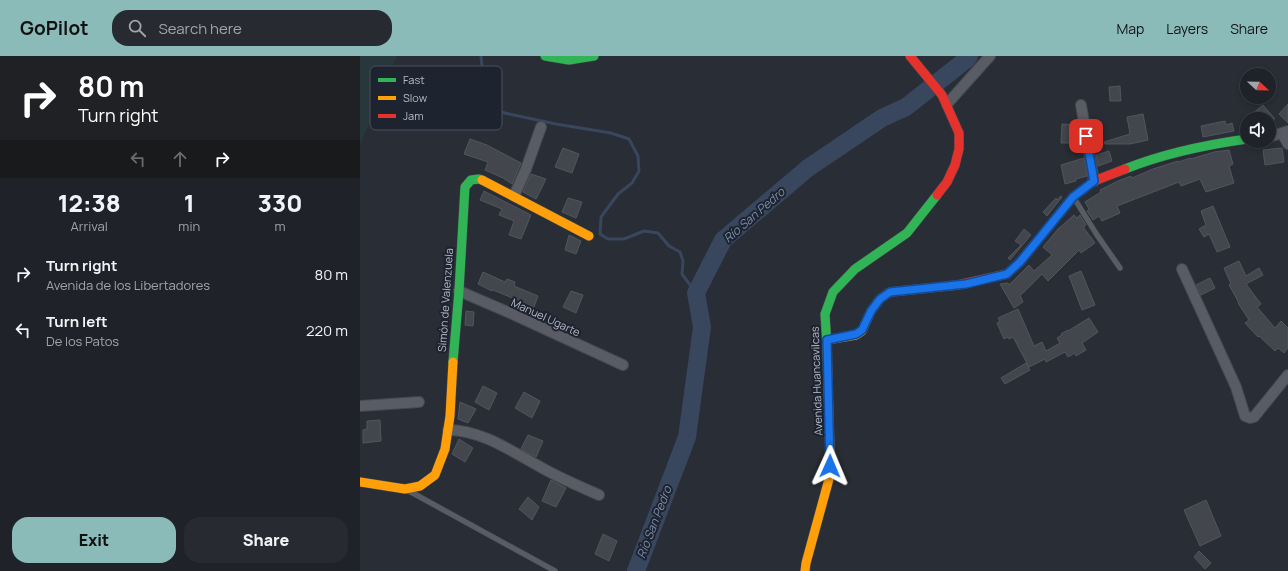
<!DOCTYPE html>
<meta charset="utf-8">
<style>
:root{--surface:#1f2228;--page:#272a30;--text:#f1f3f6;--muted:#a1a4a8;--line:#3c3f45;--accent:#8bbbb9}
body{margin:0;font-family:Manrope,sans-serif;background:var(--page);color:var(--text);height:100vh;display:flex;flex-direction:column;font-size:15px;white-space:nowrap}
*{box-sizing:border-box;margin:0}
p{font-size:13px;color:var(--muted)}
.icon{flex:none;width:22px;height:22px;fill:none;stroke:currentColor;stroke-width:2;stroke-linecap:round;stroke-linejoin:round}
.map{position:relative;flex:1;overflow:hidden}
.sheet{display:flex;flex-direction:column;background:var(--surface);width:360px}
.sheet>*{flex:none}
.hud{background:#202124;color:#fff;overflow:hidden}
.needle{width:26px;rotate:112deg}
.controls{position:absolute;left:880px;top:12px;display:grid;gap:8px}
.controls a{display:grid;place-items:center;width:36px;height:36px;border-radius:50%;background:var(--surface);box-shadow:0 2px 6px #0003,0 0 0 1px var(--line);font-size:20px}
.pin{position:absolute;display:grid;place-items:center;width:34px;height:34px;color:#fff;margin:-17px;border-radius:8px;box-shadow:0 2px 6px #0006}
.me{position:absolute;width:44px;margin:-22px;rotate:1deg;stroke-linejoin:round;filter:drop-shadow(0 0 3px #0008)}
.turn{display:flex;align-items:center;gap:14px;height:84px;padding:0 12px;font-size:18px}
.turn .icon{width:52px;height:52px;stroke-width:2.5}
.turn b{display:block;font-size:28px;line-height:34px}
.lanes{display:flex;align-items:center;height:38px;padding:0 12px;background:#0003;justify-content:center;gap:20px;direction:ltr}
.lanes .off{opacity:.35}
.eta{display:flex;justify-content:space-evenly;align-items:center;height:68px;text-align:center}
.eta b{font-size:24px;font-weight:800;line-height:28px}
.button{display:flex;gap:8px;margin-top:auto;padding:8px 12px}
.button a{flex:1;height:46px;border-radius:16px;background:var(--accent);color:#111;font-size:16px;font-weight:800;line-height:46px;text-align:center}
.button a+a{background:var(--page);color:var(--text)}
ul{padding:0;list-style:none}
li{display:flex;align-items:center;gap:12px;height:56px;padding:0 12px}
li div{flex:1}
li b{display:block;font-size:15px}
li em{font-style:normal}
header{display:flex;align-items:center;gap:24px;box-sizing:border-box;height:56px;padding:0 20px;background:var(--accent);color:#111}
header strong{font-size:19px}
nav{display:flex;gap:22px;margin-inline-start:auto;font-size:14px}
.search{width:280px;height:36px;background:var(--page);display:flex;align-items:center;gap:10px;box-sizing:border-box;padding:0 14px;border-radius:16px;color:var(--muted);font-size:15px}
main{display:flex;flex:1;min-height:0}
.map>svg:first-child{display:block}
</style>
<header>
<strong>GoPilot</strong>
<div class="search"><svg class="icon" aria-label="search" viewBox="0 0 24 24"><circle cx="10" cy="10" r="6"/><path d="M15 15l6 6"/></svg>Search here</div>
<nav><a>Map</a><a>Layers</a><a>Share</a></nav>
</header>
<main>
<section class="sheet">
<div class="hud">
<div class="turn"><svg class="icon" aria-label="right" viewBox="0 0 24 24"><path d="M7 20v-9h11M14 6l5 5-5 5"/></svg><div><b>80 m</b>Turn right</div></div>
<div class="lanes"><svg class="icon off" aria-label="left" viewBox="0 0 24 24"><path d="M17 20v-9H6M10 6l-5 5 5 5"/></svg><svg class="icon off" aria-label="ahead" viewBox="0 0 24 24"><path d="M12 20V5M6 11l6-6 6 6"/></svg><svg class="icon" aria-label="right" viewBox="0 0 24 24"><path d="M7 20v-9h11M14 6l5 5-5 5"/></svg></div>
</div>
<div class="eta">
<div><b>12:38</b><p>Arrival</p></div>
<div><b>1</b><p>min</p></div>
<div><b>330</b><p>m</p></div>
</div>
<ul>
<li><svg class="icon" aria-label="right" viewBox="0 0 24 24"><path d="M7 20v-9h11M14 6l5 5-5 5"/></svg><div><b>Turn right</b><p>Avenida de los Libertadores</p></div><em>80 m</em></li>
<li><svg class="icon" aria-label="left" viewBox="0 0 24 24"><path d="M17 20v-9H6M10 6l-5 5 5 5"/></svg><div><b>Turn left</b><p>De los Patos</p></div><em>220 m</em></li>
</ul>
<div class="button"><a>Exit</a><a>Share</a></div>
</section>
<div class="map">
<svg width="928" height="515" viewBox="0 0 928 515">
<rect width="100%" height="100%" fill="#292d35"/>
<!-- green -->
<path fill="#27373b" d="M0,0h37l-37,89z"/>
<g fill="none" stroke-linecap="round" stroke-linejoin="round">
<!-- stream -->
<path stroke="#38465e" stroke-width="3" d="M121,0l5,53 70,15 55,9 18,6 9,17 1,15 -7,12 -14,11 -17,23 -1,17 8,5h16l20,-8 14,2 11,13 11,6 3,9 -1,13 14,19"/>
<!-- river -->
<path stroke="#38465e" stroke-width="18" d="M276,515l51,-134 15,-110 -6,-34 27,-53 85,-72 74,-50 24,-11 61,-48 2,-3"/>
</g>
<!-- building -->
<path fill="#43474d" stroke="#51555d" d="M760,30l1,15h-11l-1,-14z
M928,48v19l-9,-9z
M903,49l12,14h-29z
M783,58l5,26 -18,4h-25l-1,-2 26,-8 -3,-17z
M865,65l1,4 6,-2 2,8 -31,6 -2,-11z
M702,68l16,1 3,18h-20z
M110,83l17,6 34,18 -9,21 -9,-6 -18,-8 3,-8 -24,-8z
M203,92l16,6 -7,19 -17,-6z
M922,92l2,14 -19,3 -2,-15z
M869,94l4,14 -4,2 5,17 -28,9 -6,-13 -19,7 -2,-4 -62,24 3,7 -18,8 -3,-5 -6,4 -6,-9 2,-2 -4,-7 16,-10 -1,-2 18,-9 13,-5 1,2 21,-9 25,-8v1l13,-4v1l23,-7z
M749,95l3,10 -14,5 -2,-11z
M724,102l3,18 -11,3v2l-11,3 -4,-19z
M171,118l15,5 -10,20 -13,-7z
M124,135l47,24 -10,24 -12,-4 5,-14 -15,-6 3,-6 -22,-9z
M701,140l1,1 -15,19 -4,-4 13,-14 1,2z
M208,142l14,4 -6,16 -14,-6z
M853,150l17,41 -13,5 -8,-18 -5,3 -5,-8 7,-4 -5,-14z
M714,159l3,3 3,-3 6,10 -2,1v2l11,15 -14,10 -2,-3 -31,31 -6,-7 -19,19 -3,2 3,7 -9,6 -14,-24 8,-1 1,2 20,-20 5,6 18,-16 -9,-8 15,-18z
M664,173l7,6 -21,25 -2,-2 13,-13 -6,-4z
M209,179l12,6 -5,13 -11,-4z
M879,205l7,15 13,-8 4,7 -17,9 15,20 -4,3 18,21 6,-7 7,7v20l-4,5 -6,-5 -3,3 -16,-15 -1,1 -13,-14 4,-3 -11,-17h1l-10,-18 2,-1 -7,-16z
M721,215l14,34 -13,5 -13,-34z
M123,216l22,10 2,-3 8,3 -1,4 24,10 -6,16 -14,-7 2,-4 -27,-11 -1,1 -14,-7z
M850,222l5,10 -14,7 -5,-10z
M211,235l12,4 -7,18 -13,-6z
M658,253l16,37 8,-4 4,9 14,-8 -3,-5 5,-3 -1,-1 7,-4v1l21,-13 9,14 -16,11 4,7 -10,6 -1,-3 -7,4 -3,-5 -19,10 -1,-3 -16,8 -16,-30 -4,2 -1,-2 -4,2 -7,-16 3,-2 -2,-3z
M106,255l8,1 -1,14 -8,-1z
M666,307l4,7 -25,14 -4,-6z
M123,330l14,7 -8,17 -14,-8z
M164,336l16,9 -8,17 -17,-10z
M100,346l16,7 -8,14 -10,-4z
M20,364l1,21 -18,2v-13l4,-1v-8z
M168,379l15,6 -7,16 -15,-8z
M99,383l14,9 -8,14 -13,-8z
M191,424l15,8 -10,19 -14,-6z
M168,441l11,10 -7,13 -13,-11z
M846,444l15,36 -21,10 -16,-36z
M243,478l14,7 -8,20 -14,-7z
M839,495l12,12 -6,6 -11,-12z"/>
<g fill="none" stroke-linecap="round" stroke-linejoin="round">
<defs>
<path id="lane" d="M714,142l23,37 23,33
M49,435l146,80"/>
<path id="street" d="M587,48l43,-48
M721,49l13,76
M922,77l6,11
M909,81l19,-6
M154,140l12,-27 15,-42
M822,213l54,118 9,29 5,2 4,-1 34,-42
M99,235l51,22 113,52
M0,350l59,-4
M88,374c35,0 66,23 96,39 18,10 37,18 55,26"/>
<path id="fast" d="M185,0l24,4 25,-4
M765,113c40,-16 79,-24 122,-30
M467,290l-2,-32 8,-22 22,-23 52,-36 30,-38
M93,306l6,-71 6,-104 6,-7 8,-1 3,1"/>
<path id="slow" d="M122,124l107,56
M467,284l29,-5 6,-4 9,-20 9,-12 10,-7 68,-7
M0,426l45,7 15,-3 15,-11 10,-26 5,-33 3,-54
M445,515l1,-8 23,-84 1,-26 -3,-107"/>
<path id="jam" d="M550,0l32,39 17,38v16l-4,16 -8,17 -10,13
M598,229l49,-11 13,-12 53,-65 21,-16 31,-12"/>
</defs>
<!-- lane casing -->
<use href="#lane" stroke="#45484e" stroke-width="6"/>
<!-- street casing -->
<use href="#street" stroke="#45484e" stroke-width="12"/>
<!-- fast casing -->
<use href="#fast" stroke="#45484e" stroke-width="10"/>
<!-- slow casing -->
<use href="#slow" stroke="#45484e" stroke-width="10"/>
<!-- jam casing -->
<use href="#jam" stroke="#45484e" stroke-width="10"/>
<!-- lane -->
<use href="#lane" stroke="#595c64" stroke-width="5"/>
<!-- street -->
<use href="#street" stroke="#595c64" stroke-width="10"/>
<!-- fast -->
<use href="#fast" stroke="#30b455" stroke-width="9"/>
<!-- slow -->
<use href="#slow" stroke="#ff9f0a" stroke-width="9"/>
<!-- jam -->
<use href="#jam" stroke="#e5322d" stroke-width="9"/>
</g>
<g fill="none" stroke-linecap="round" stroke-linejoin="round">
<defs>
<path id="route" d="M470,410l-3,-126 29,-6 6,-4 9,-19 9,-12 10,-7 76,-8 41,-10 13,-12 53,-65 21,-16 -8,-45"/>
</defs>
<!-- route casing -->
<use href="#route" stroke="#114b97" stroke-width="10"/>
<!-- route -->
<use href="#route" stroke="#1a73e8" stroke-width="7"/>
</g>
<g text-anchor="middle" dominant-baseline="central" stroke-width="4" stroke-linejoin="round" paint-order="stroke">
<!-- street labels -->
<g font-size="11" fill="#b3b9c6" stroke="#1d232f">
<text transform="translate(85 244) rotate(-86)">Simón de Valenzuela</text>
<text transform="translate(186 261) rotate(25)">Manuel Ugarte</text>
<text transform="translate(456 325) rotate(-92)">Avenida Huancavilcas</text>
</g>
<!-- water labels -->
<g font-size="12" font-style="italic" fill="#7c8eac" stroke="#1d232f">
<text transform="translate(394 159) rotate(-41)">Río San Pedro</text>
<text transform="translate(294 466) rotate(-69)">Río San Pedro</text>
</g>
</g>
<!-- legend -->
<rect x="10" y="10" width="132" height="64" rx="6" fill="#1d232f" stroke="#4a505c" stroke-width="1"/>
<rect x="18" y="22" width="18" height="4" fill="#30b455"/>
<rect x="18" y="40" width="18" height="4" fill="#ff9f0a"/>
<rect x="18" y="58" width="18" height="4" fill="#e5322d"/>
<g font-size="11" fill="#b3b9c6">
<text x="43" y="28">Fast</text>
<text x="43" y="46">Slow</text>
<text x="43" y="64">Jam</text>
</g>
</svg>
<div class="controls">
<a><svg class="needle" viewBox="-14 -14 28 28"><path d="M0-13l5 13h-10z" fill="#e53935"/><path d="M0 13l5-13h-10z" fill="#a1a4a8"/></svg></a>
<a><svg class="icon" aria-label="sound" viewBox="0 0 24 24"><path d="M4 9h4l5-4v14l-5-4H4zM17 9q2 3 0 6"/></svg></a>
</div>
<div class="pin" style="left:726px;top:80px;background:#d93025"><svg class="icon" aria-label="arrive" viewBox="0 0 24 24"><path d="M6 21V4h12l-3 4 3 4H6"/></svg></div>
<svg class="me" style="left:470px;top:410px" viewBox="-20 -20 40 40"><path d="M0-17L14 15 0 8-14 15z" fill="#1a73e8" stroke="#fff" stroke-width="4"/></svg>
</div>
</main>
